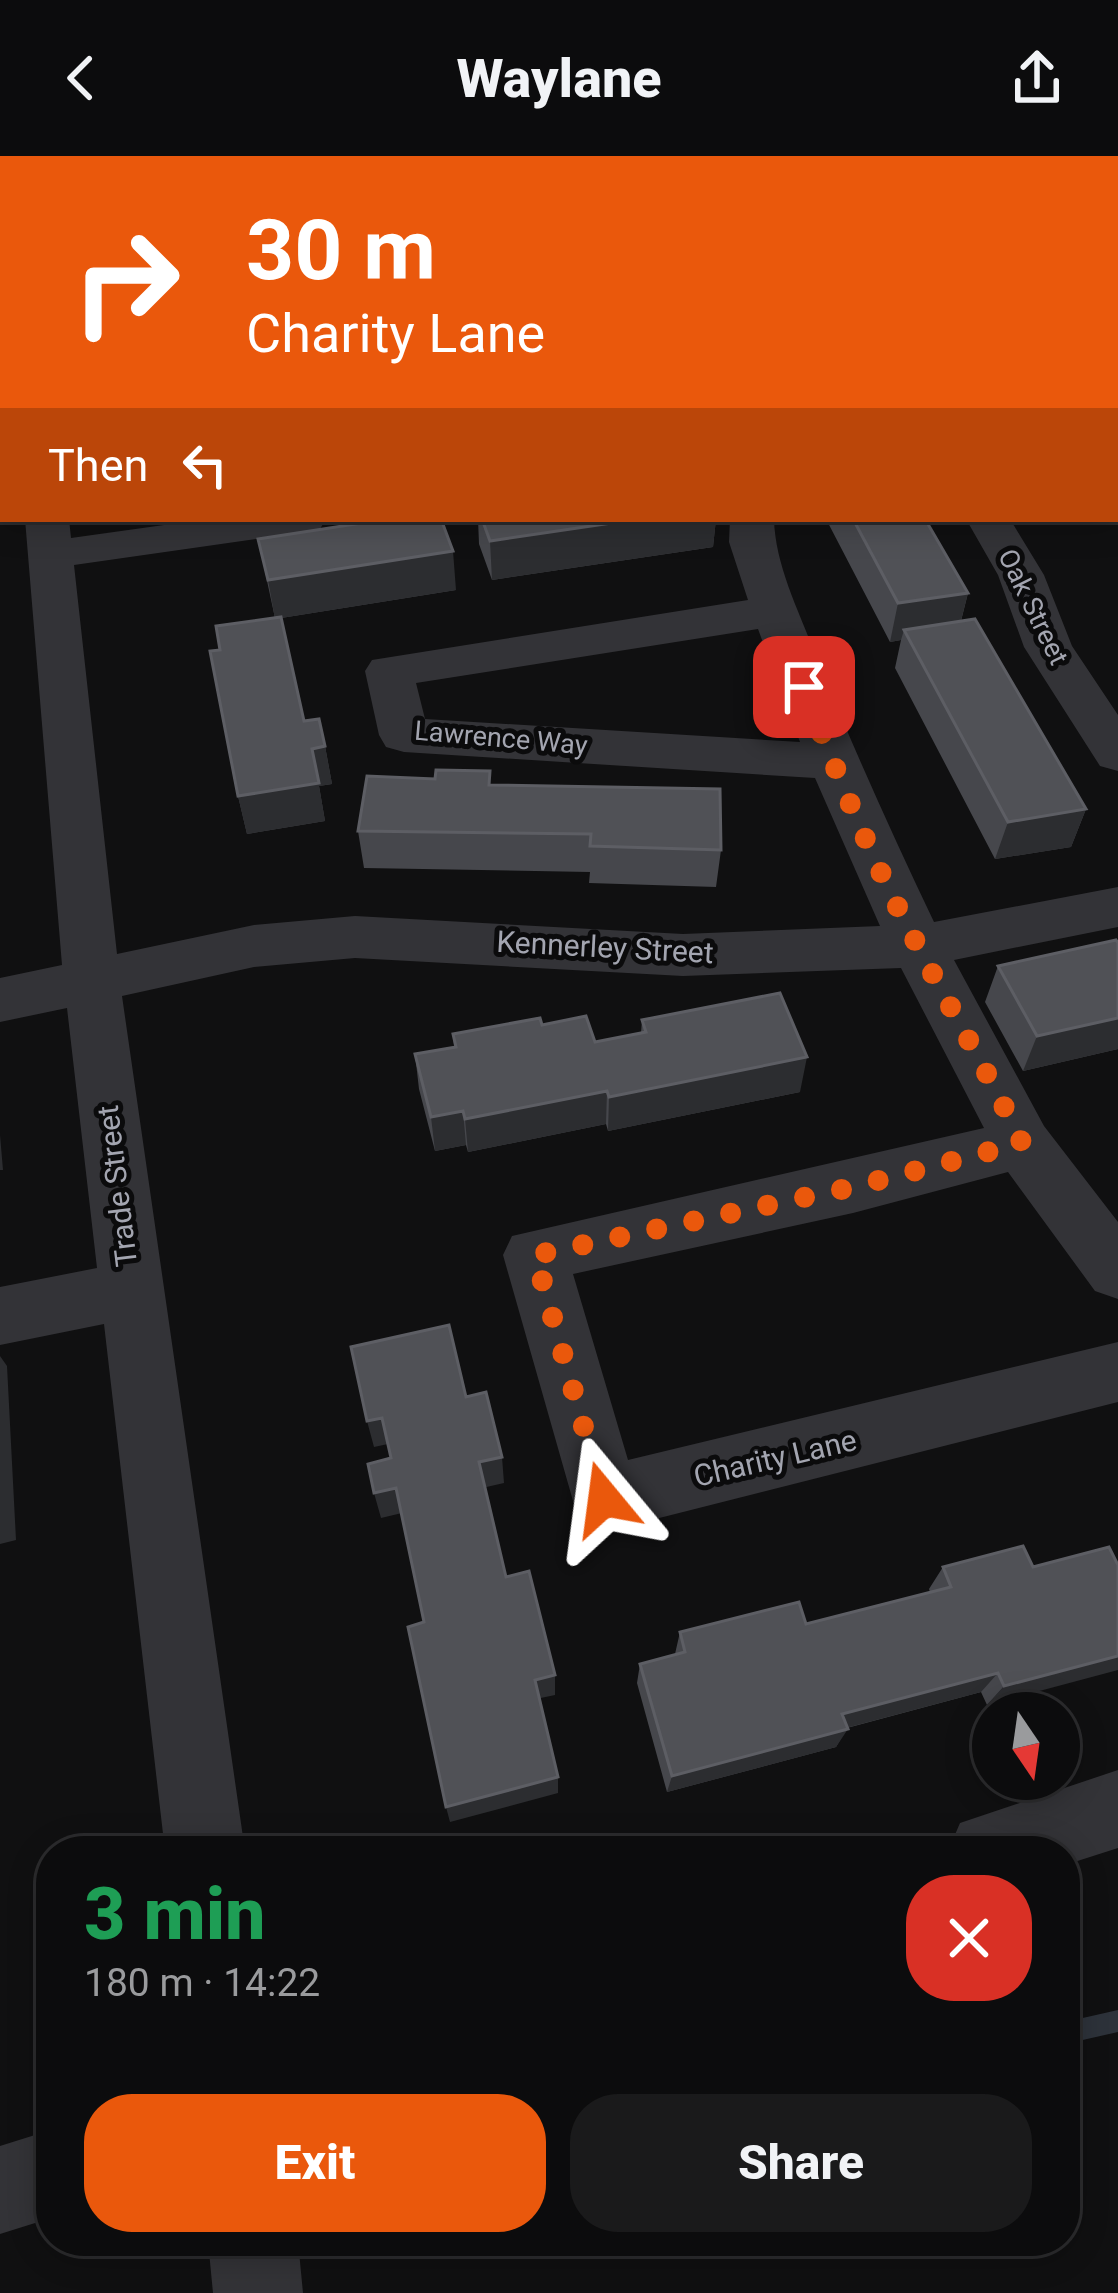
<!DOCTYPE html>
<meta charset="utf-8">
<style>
:root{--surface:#0c0c0d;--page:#1a1a1b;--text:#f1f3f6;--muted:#9a9b9d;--line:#2c2c2e;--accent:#ea580c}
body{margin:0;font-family:Roboto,sans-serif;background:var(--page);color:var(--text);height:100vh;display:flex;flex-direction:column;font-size:45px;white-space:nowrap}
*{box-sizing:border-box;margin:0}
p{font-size:39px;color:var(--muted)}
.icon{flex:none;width:66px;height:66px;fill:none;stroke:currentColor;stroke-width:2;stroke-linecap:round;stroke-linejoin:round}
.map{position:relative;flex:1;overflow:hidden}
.panel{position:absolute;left:36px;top:1680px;width:1044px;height:420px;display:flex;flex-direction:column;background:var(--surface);border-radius:48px;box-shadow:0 6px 30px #0003,0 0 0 3px var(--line)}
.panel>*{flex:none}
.top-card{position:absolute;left:0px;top:0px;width:1119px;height:366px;box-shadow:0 6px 30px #0003,0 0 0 3px var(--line);background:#ea580c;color:#fff;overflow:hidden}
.needle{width:78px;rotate:167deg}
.fabs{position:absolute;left:972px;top:1536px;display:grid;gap:24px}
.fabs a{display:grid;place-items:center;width:108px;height:108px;border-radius:50%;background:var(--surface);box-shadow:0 6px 30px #0003,0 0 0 3px var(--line);font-size:60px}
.pin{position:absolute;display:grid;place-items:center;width:102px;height:102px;color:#fff;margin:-51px;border-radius:24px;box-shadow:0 6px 18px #0006}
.me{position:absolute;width:132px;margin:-66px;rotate:344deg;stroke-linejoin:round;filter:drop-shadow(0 0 9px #0008)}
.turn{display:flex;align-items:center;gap:42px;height:252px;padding:0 48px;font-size:54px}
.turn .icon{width:156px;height:156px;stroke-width:2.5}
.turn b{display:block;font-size:84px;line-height:102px}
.then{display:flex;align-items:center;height:114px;padding:0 48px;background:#0003;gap:24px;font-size:45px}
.round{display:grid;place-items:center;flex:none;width:126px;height:126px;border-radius:48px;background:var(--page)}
.overview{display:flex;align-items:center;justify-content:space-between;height:204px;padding:0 48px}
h1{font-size:72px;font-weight:800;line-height:90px;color:#1e9e55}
.primary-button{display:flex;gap:24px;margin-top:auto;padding:24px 48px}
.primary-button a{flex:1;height:138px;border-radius:48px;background:var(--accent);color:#fff;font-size:48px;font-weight:800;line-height:138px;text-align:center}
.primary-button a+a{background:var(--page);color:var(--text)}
header{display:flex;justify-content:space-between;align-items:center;height:156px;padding:0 48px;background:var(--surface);font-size:54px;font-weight:800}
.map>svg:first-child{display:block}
</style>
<header><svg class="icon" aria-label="back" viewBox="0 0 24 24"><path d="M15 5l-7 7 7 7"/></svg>Waylane<svg class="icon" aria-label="share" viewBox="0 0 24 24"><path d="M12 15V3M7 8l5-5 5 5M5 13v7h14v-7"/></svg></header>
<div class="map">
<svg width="1118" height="2137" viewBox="0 0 1118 2137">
<rect width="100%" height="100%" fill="#101011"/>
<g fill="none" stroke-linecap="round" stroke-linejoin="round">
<!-- stream -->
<path fill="#2d323a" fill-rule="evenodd" d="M959,0h10v3h-10z
M1116,143h2v7h-2z
M1118,1854v22l-53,12v-22z"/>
<!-- minor -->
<path fill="#333337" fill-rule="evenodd" d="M0,0h33v3h-30v8z
M540,0h36l1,3h-36z
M728,0h36l2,3h-36z
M25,363h44l2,19 136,-19h119l-6,10 -16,3 -230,33 43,389 137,-29 101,-9 328,18 197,-8 -65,-148 -411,-26 -18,-5 -7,-12 -14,-64 7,-11 376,-60 -19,-58 1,-23h44c1,45 24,90 40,132 37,92 77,181 120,271l184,-35v40l-164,33 90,166 74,96v77l-23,-8 -87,-119 -155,41 -280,61 55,186 490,-118v60l-514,130 -25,-10 -76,-267 9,-19 472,-108 -83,-160 -218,8 -328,-18 -101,9 -132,29 123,855h-80l-61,-527 -104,21v-58l97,-19 -30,-260 -67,14v-44l62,-13zM758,473l42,113 -375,-23 -9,-36z
M966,363h44l34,56 28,71 46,69v56l-18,-5 -76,-119 -26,-72z
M1118,1614v78l-53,17v-14h-117l12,-28z
M51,1974v88l-51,16v-88z
M208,2085h90l5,52h-90z"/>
</g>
<!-- wall -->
<path fill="#46474c" d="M626,0h82l2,3h-83z
M478,363h238l-3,28 -221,33 -13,-36z
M826,363h99l43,74 -7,28 125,188 -15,38 -76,12 -100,-191 6,-28 -11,2z
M258,383l198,51 -175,28 23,103 21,25 7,38 -13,2 6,35 -78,13 -9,-38 37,-178z
M491,629l230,65 -5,37 -127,-4 1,-11 -226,-4 -6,-37z
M1118,787v106l-95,22 -38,-69 13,-36z
M642,864l158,72 -192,39 -2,-7 -138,28 -2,-7 -31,6 -16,-62 -4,-35 39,-7 -1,-13 89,-9 53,17 46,-9z
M1118,1409l-131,140 -6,-13 -134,36 -11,19 -169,45 -30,-109 3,-19 35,-10 5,-22 126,-8 124,-32 -1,-3 14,-22z"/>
<!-- shaded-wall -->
<path fill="#2c2d30" d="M75,0h89l-31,3h-57z
M639,363h77l-3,28 -221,33 -2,-39z
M453,395l3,39 -181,29 -7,-39z
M968,437l-10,39 -54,-2 -3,10 -11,2 8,-39z
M325,590l7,38 -13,2 6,35 -78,13 -9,-38 74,-47z
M1086,653l-15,38 -76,12 13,-37z
M1118,862v31l-95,22 14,-35z
M807,901l-7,35 -192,39 1,-34z
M607,935l-1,33 -138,28 -3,-33z
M463,955l3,34 -31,6 -4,-34z
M0,979l3,35h-3z
M0,1200l7,10 9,174 -16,4z
M382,1262l6,26 -14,3 -7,-26z
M502,1301l2,26 -22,5 -3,-26z
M396,1332l6,25 -21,5 -7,-25z
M1118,1500v14l-131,35 17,-19z
M998,1517l-17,19 -150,40 11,-18z
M555,1519v20l-19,4 -1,-19z
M848,1573l-12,18 -169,45 5,-16z
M558,1621v16l-108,29 -4,-15z"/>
<!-- building -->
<path fill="#505156" stroke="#5d5e64" stroke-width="3" d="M241,0h46l1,3h-74z
M319,0h189l1,2 -189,1z
M650,0h58l2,3h-58z
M388,363h53l12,32 -185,29 -10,-41z
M482,363h157l-149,22z
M853,363h72l43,74 -70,10z
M281,461l23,104 15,-2 6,27 -13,3 7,34 -81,13 -28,-145 10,-1 -4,-24z
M975,463l111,190 -78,13 -104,-192z
M436,614l54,1 -1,14 231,4 1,61 -131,-4 1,-12 -233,-3 9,-55 68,3z
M1116,784l2,3v75l-81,18 -39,-70z
M780,837l27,64 -198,40 -2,-6 -142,28 -2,-8 -32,6 -16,-63 41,-7 -3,-13 87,-16 2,7 44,-9 9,26 51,-10 -4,-12z
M449,1169l17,72 20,-5 16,65 -23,5 27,115 23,-6 26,104 -20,5 23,97 -112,30 -38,-180 16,-5 -28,-134 -22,5 -6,-29 23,-6 -9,-40 -15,3 -16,-74z
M1023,1390l10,21 76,-20 9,18v91l-114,30 -6,-13 -156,41 6,15 -176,47 -32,-112 45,-12 -5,-20 119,-30 7,22 145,-37 -8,-20z"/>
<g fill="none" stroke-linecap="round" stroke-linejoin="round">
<!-- route -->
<path stroke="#ea580c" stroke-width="21" stroke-dasharray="0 37.8" d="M604,1343l-69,-244 318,-68 169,-44c-32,-67 -69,-130 -103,-195 -45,-83 -82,-173 -115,-261"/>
</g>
<g text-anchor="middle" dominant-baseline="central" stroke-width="10" stroke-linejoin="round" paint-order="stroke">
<!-- far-street labels -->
<g font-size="27" fill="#a3a5b0" stroke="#0b0b0c">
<text transform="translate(1033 451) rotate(64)">Oak Street</text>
<text transform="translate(501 582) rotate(5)">Lawrence Way</text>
</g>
<!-- street labels -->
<g font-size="30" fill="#a3a5b0" stroke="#0b0b0c">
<text transform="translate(605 791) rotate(3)">Kennerley Street</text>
<text transform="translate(117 1030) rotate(-97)">Trade Street</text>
<text transform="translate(775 1302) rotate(-13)">Charity Lane</text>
</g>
</g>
</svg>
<div class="fabs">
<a><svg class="needle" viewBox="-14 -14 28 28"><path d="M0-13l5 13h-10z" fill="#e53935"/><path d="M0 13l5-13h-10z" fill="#9a9b9d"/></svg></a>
</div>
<div class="pin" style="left:804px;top:531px;background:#d93025"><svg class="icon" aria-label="arrive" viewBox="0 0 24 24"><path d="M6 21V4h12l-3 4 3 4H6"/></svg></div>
<svg class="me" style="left:604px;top:1343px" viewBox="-20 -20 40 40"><path d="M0-17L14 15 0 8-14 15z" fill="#ea580c" stroke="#fff" stroke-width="4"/></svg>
<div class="top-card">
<div class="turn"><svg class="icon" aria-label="right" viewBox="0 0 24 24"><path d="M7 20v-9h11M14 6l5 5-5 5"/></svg><div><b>30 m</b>Charity Lane</div></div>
<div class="then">Then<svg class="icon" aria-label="left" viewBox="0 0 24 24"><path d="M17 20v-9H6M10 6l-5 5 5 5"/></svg></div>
</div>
<section class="panel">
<div class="overview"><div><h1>3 min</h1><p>180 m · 14:22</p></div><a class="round" style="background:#d93025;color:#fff"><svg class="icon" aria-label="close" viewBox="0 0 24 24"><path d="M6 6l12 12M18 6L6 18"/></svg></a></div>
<div class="primary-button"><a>Exit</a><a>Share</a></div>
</section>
</div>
